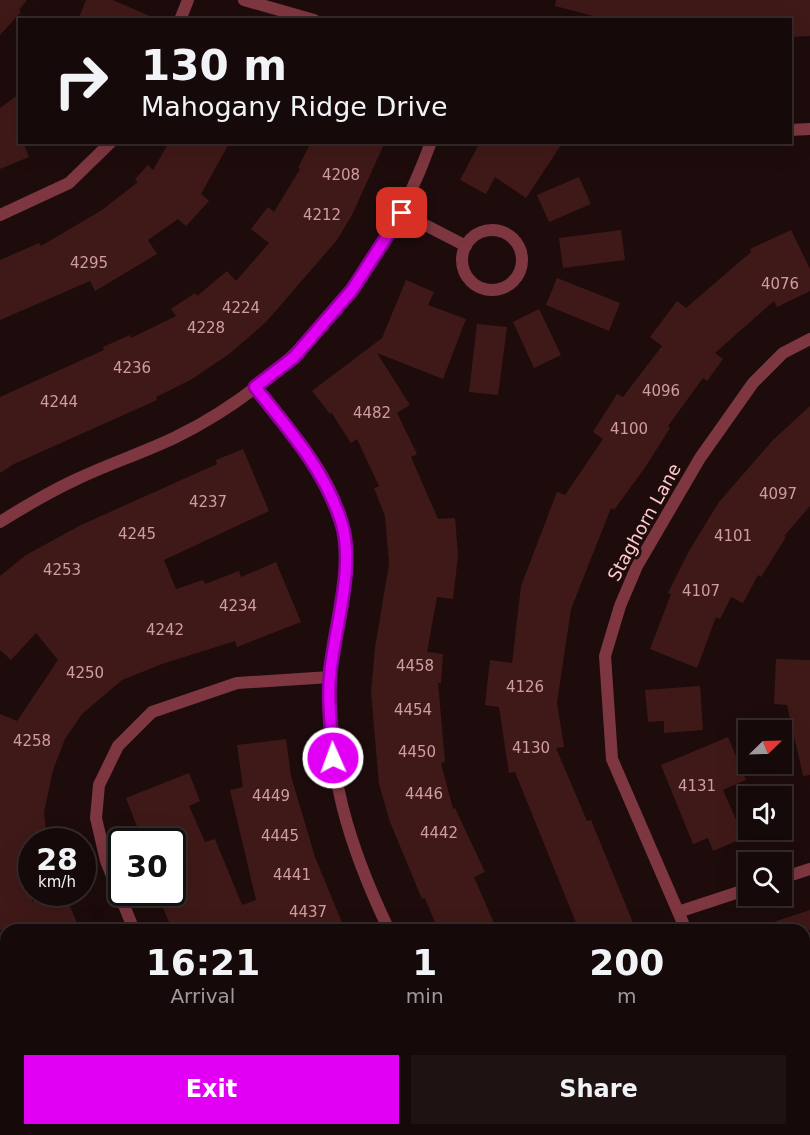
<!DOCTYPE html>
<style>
:root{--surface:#160909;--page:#1f1212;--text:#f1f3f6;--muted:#9e9a9c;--line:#352a2a;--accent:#e200f4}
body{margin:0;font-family:"DejaVu Sans",sans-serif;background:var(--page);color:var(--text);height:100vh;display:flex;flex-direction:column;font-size:22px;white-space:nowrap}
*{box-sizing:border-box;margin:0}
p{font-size:20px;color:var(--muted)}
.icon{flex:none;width:33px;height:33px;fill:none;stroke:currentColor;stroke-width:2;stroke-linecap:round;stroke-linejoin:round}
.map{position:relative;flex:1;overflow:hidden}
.drawer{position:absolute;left:0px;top:924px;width:810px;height:212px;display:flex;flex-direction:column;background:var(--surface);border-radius:18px 18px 0 0;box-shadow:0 6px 24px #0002,0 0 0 2px var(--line)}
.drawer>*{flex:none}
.hud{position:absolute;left:18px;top:18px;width:774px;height:126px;border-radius:0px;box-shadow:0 6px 24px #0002,0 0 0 2px var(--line);background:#160909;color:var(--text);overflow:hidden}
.needle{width:39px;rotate:67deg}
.fabs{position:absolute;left:738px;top:720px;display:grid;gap:12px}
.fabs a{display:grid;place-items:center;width:54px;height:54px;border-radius:0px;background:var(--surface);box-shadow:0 6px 24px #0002,0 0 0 2px var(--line);font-size:30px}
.speed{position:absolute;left:18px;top:828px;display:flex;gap:12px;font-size:30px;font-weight:700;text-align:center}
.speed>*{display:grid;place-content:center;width:78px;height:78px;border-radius:50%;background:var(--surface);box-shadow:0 6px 24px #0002,0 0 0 2px var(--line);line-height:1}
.speed small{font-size:15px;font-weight:400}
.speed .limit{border:3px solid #111;border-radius:9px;background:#fff;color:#111}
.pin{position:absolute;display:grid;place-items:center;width:51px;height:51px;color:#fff;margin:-26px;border-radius:12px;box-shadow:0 3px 9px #0006}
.me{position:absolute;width:66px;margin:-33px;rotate:358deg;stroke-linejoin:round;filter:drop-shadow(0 0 4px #0008)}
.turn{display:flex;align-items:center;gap:21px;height:126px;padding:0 24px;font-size:27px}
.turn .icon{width:78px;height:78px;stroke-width:2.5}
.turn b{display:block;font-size:42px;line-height:51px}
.eta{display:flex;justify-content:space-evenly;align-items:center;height:102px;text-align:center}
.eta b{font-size:36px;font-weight:800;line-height:42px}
.cta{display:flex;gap:12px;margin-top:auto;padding:12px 24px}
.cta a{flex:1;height:69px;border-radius:0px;background:var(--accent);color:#fff;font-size:24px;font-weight:800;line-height:69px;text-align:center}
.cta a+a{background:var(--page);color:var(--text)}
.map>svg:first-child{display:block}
</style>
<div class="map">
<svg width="810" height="1135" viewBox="0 0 810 1135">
<rect width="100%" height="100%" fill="#1e0c0c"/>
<!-- building -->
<path fill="#3f1918" d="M0,0h27l-8,10 2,2 -21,23z
M86,0h27l46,20h-81z
M556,0h254v36l-20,1v-17h-181l-54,-14z
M20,93v49h3l6,15 -29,12v-61z
M169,142h61l-29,52 8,7 -23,25 -8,-7 -30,21 9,14 -62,37 -5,-10 -90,39v-60l39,-17 2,3 61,-36 36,-28 -3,-3 13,-14 5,5z
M311,142h74l-32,71 -16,27 -71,82 -37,32 -37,25 -36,18 1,3 -143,64 -14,9v-76l104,-47 -1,-3 27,-12 1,3 45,-22 -5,-7 24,-16 2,3 30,-25 9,10 33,-38 -18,-14 17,-22 6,5 26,-43 -2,-1z
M480,142h83l-37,56 -31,-21 -9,17 -26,-14z
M579,177l12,27 -42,18 -12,-27z
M621,230l4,30 -62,8 -4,-30z
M791,230l19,39v22l-33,16 -3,-6 -59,52 8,6 -16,22 -4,-3 -35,48 2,2 -24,38 -32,44 -3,-2 -40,101 -14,94 7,44 -8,1 31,73 4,-1 45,110h-57l-64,-158 -6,1 -10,-66 -14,-2 5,-45 22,3 9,-77 36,-94 8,3 38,-56 -10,-7 24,-38 6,3 39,-51 -12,-9 27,-36 9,7 65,-56 -1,-3z
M557,278l63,25 -11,28 -63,-26z
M406,280l28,12 -6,13 38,14 -23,60 -66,-26 33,52 -13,8 20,41 -6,3 27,62 17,-1 3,37 -5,44 -16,-2 -10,55 16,2 -2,29h-3l7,79 -4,1 12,46 2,-1 30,64 -11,5 23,53h-59l-13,-32 -3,1 -32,-77 -11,-38 -8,-92 4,-44 14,-84 -4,-48 -11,-28 5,-2 -22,-47 -6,4 -20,-31 -1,2 -18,-23 70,-53z
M539,309l22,46 -27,13 -21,-46z
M477,324l30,3 -9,68 -29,-3z
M810,406v100l-26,30 2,1 -25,40 -3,-2 -15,28 -12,-6 -11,22 -4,-2 -19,51 -47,-19 21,-55 -3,-1 21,-42 30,-49 54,-62z
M243,449l26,62 -105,49 12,29 27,-9 2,4 34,-13 2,6 35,-15 25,60 -64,25 -2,-6 -73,23 -40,16 -40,34 -17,25 -12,31 -9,42 3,30h-15v60l23,-10h9l16,38h-80v-216l17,7 41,-61 -22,-27 -25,27 -11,-10v-74l26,-21 55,-30 136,-61 -1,-4z
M776,659l34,1v115l-7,1 -16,-71 -13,-1z
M700,686l3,44 -39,3v-12l-16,1 -3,-32z
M728,737l18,43 -23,10 21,48 -31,13 -5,-13 -15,6 -32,-79z
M286,739l5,37 24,81 30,73h-173l-15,-38h15v-50h-29l-17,-44 63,-25 11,28 -11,5 16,36 10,-3 27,66 14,-5 -26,-110 13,-3 -6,-42z
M810,910v20h-52v-3z"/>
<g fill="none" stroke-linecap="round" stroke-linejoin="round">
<!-- minor -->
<path stroke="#7e3740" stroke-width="12" d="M244,0l70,20
M180,20l8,-20
M790,130l20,-1
M402,213l64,33
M0,215l69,-32 42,-41
M462 260a30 30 0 1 1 60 0a30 30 0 1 1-60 0Z
M255,387c33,42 75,84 87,137 12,51 -9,102 -12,153 -6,91 20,172 59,253
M0,522c24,-15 49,-30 75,-42 33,-16 68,-27 101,-43 120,-59 210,-169 255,-295
M782,878l28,-9
M678,912l70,-23
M134,930l-28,-69 -10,-43 3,-33 19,-39 34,-34 85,-29 93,-6
M686,930l-74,-171 -7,-103 15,-50 17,-40 63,-108 53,-75 30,-30 27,-14
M775,1130l10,5
M70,1135l11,-5
M448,1135l1,-5"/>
</g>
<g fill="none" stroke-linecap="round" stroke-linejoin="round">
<defs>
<path id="route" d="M333,758c-1,-27 -6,-56 -3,-83 4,-46 26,-109 11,-154 -17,-52 -52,-91 -86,-134l39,-30 58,-67 50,-77"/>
</defs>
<!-- route casing -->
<use href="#route" stroke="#93009f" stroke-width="15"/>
<!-- route -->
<use href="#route" stroke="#e200f4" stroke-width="10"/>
</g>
<g text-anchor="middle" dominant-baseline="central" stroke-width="6" stroke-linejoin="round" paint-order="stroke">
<!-- number labels -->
<g font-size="15" fill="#cf9d9f">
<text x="341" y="175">4208</text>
<text x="322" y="215">4212</text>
<text x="89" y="263">4295</text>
<text x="780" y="284">4076</text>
<text x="241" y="308">4224</text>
<text x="206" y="328">4228</text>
<text x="132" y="368">4236</text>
<text x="661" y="391">4096</text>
<text x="59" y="402">4244</text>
<text x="372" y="413">4482</text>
<text x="629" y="429">4100</text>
<text x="778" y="494">4097</text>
<text x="208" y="502">4237</text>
<text x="137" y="534">4245</text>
<text x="733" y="536">4101</text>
<text x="62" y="570">4253</text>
<text x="701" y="591">4107</text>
<text x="238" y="606">4234</text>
<text x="165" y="630">4242</text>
<text x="415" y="666">4458</text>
<text x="85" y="673">4250</text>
<text x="525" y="687">4126</text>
<text x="413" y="710">4454</text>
<text x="32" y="741">4258</text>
<text x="531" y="748">4130</text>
<text x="417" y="752">4450</text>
<text x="697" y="786">4131</text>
<text x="424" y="794">4446</text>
<text x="271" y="796">4449</text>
<text x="439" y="833">4442</text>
<text x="280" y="836">4445</text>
<text x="292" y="875">4441</text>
<text x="308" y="912">4437</text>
</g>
<!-- street labels -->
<g font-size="18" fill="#ffc9cc" stroke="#1e0c0c">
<text transform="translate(644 522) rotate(-61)">Staghorn Lane</text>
</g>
</g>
</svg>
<div class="fabs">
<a><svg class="needle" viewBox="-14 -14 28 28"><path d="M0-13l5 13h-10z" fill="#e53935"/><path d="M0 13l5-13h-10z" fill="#9e9a9c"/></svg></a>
<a><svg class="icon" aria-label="sound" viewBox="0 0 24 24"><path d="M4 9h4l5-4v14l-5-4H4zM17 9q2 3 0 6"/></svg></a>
<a><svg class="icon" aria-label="search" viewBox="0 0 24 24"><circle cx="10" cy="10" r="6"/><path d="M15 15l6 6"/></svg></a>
</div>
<div class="speed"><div>28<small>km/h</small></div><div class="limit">30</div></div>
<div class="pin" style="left:402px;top:213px;background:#d93025"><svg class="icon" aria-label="arrive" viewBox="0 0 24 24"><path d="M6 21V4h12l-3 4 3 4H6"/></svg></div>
<svg class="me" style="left:333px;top:758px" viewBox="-20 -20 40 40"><circle r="17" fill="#e200f4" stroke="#fff" stroke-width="3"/><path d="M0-11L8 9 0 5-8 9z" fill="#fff"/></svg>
<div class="hud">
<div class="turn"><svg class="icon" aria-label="right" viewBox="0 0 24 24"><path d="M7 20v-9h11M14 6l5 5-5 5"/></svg><div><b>130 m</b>Mahogany Ridge Drive</div></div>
</div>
<section class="drawer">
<div class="eta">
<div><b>16:21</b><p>Arrival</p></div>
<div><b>1</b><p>min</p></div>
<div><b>200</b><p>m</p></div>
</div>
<div class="cta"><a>Exit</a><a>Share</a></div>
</section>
</div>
